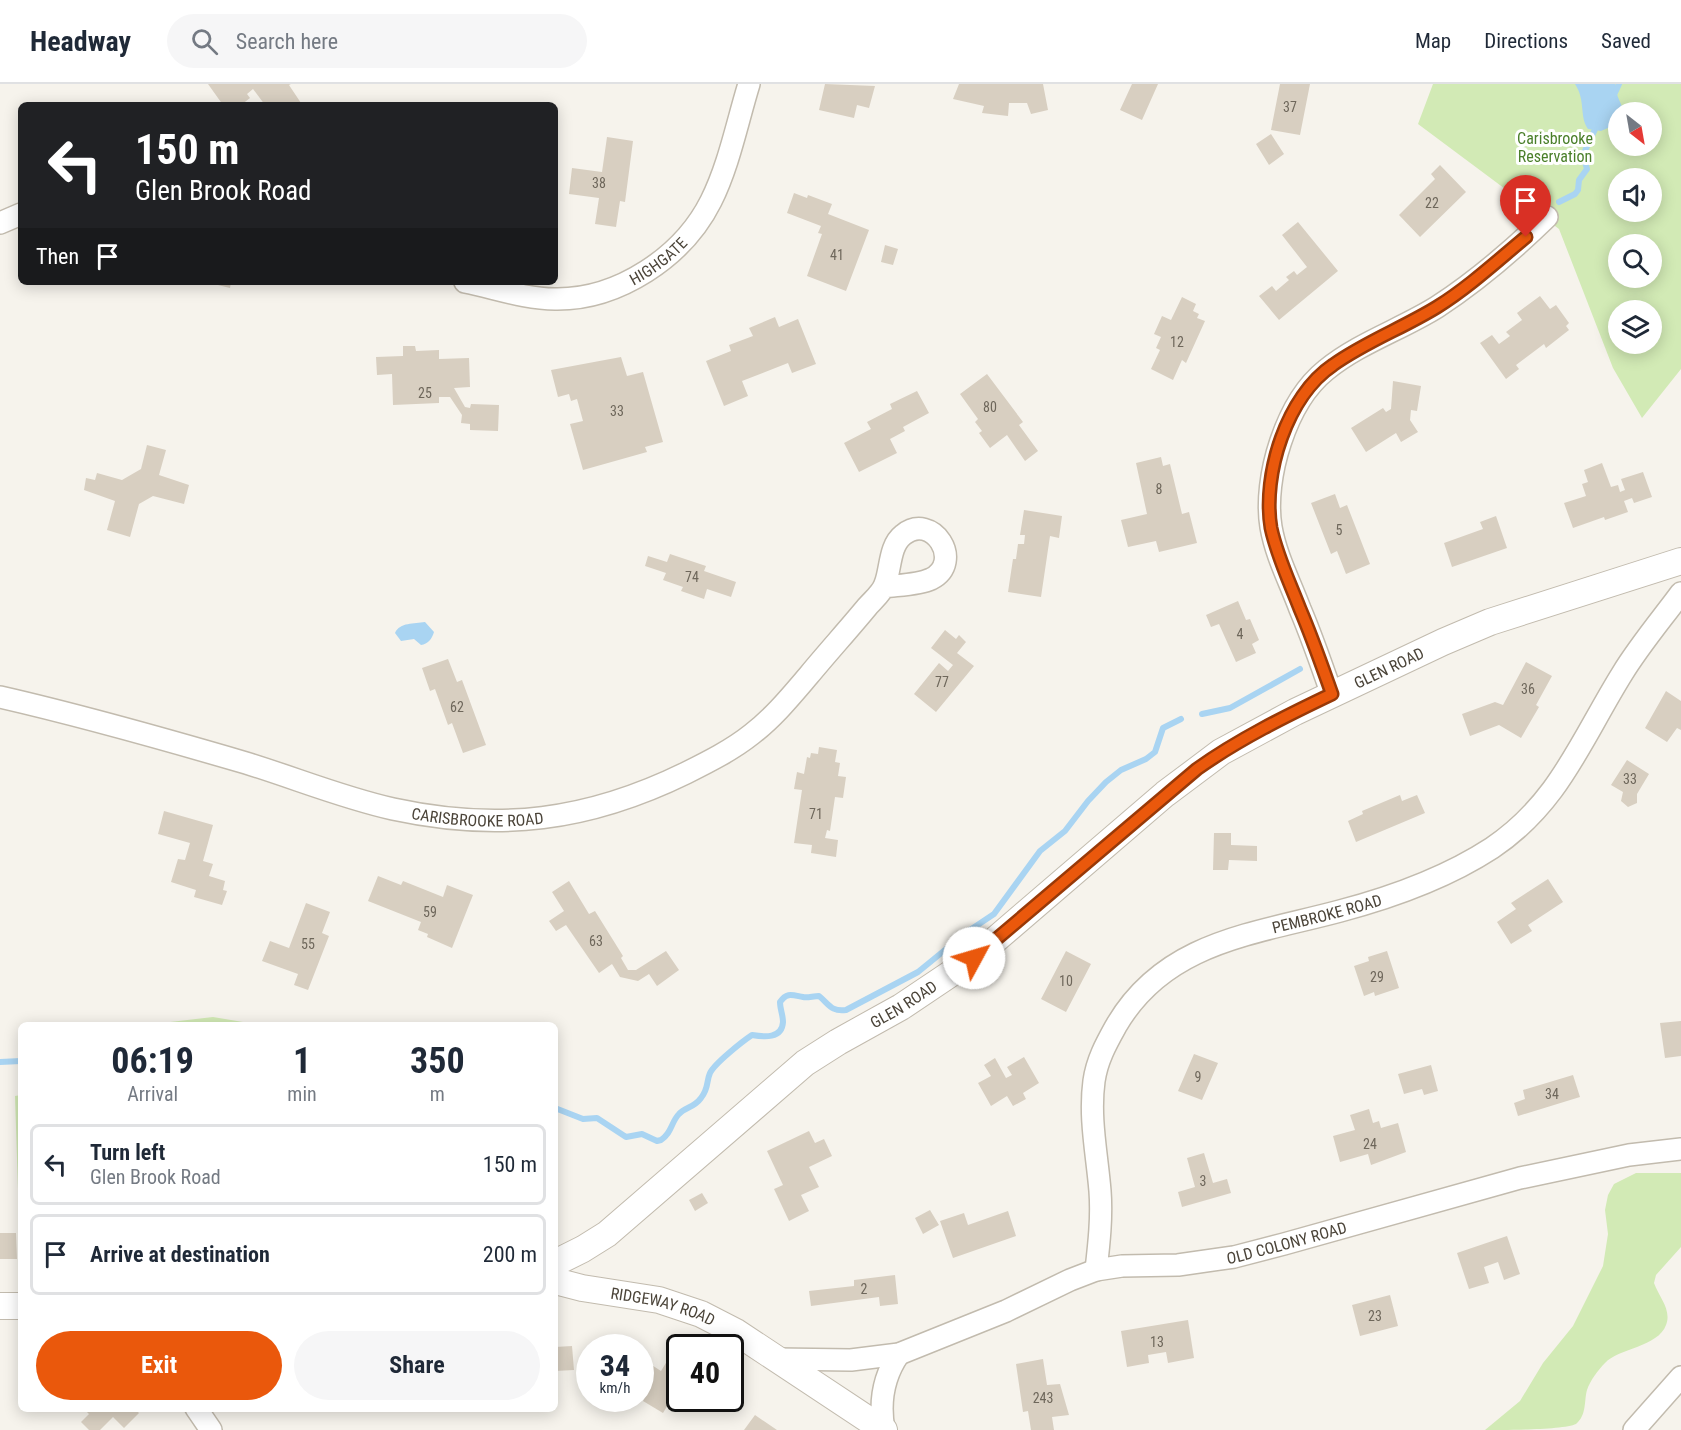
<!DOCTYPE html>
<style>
:root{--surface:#fff;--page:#f6f6f7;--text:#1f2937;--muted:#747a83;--line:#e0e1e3;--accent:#ea580c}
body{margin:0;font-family:"Roboto Condensed",sans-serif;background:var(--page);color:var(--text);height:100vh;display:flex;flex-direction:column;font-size:22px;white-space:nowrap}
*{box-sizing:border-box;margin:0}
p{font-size:20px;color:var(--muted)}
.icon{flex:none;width:33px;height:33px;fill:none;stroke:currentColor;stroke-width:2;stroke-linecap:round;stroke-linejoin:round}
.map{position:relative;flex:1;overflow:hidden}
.details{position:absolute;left:18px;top:938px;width:540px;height:390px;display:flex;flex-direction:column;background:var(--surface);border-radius:9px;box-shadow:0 3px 15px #0003}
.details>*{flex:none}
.hud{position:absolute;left:18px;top:18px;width:540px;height:183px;border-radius:9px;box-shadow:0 3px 15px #0003;background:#202124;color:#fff;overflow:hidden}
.needle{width:39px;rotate:149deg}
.fabs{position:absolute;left:1608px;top:18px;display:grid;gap:12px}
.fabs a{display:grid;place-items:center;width:54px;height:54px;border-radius:50%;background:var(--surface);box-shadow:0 3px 15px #0003;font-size:30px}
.speed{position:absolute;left:576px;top:1250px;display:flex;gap:12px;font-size:30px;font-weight:700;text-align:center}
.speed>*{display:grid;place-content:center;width:78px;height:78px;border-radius:50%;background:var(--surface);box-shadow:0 3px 15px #0003;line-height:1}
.speed small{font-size:15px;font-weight:400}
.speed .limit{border:3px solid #111;border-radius:9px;background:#fff;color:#111}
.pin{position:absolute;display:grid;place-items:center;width:51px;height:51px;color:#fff;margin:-62px -26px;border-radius:50% 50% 50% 0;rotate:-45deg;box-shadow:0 0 6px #0007}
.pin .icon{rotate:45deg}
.me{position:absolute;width:66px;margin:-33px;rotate:51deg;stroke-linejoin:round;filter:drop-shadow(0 0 4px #0008)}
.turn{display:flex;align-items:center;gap:21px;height:126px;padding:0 18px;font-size:27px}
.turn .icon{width:78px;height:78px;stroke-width:2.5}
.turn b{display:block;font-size:42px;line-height:51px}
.then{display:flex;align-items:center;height:57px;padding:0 18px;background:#0003;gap:12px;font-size:22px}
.eta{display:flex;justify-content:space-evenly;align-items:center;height:102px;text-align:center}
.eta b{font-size:36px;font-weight:700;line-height:42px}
.cta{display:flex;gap:12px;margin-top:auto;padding:12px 18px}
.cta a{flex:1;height:69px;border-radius:36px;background:var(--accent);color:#fff;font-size:24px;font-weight:700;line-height:69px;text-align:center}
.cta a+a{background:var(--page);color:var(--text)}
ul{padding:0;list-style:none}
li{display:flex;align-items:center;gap:18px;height:81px;margin:0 12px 9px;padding:0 6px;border:3px solid var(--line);border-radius:9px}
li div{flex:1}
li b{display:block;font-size:22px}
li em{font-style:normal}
header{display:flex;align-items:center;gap:36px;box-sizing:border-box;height:84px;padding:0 30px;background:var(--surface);border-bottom:2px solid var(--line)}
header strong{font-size:28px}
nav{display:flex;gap:33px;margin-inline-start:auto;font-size:21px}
.search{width:420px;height:54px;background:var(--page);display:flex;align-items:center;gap:15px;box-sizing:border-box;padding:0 21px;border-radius:33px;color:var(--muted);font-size:22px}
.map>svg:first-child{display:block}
</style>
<header>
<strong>Headway</strong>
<div class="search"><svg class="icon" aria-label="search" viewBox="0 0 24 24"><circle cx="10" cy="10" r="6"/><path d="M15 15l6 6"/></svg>Search here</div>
<nav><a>Map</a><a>Directions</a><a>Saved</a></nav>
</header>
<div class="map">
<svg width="1681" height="1346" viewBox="0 0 1681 1346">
<rect width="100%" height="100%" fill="#f6f3ec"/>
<!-- green -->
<path fill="#d2eab5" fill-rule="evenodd" d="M1433,0h248v285l-39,49 -29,-50 -54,-139 -141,-105zM1618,28h34v34h-34zM1618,94h34v34h-34zM1618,160h34v34h-34zM1618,226h34v34h-34z
M213,933l42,7h-107h5z
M21,1011v188l-6,-187z
M1636,1089h45v74l-25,28 -2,8c5,14 18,27 12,42 -8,22 -47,23 -61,38 -7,7 -15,18 -18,27 -3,10 0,25 -11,34 -12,6 -74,6 -91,6l35,-29 23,-38 30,-37 30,-60 5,-32 -3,-24 3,-15 6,-11z"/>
<!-- water -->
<path fill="#a9d4f2" d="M1575,0h40c0,10 6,18 9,28h-6l-1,12 -16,7 -13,-2c-9,-13 -2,-28 -13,-45z
M425,538l9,10c-2,7 -6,12 -13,13l-7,-6 -13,2 -6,-8c5,-11 19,-9 30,-11z"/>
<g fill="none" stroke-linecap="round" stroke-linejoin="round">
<!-- stream -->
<path stroke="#a9d4f2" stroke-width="6" d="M1613,13l6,-13
M1559,118l16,-8 3,-4 1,-10 8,-11 -4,-14 14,-30
M1202,630l28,-6 70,-39
M0,978l21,-1
M555,1024l28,11 14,-1 29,19 16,-3 15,7 4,-1c11,-7 10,-18 18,-26 6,-7 15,-6 22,-16 8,-10 5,-16 9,-25 5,-10 33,-32 42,-38 12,2 30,4 31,-13 0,-7 -3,-13 -3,-20 7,-10 12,-7 23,-5 5,1 10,-1 16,-1 10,8 12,16 27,14l72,-38 49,-40 27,-18 46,-63 25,-20 23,-30 18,-19 15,-12 25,-11 9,-7 8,-24 18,-9"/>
</g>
<!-- building -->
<path fill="#d8cfc1" d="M208,0h83l-2,1 12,18 -2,2h-34l-12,-16 -6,5 3,4 -9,7h-18z
M825,0l50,2 -6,22 -12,-3 -3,13 -35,-8z
M959,0h84l5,26 -17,4 -4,-11h-18l-1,13 -26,-3 2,-7 -31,-7z
M1132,0h26l-16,36 -22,-10z
M1280,0h30l-10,51 -29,-5z
M1271,50l13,20 -15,11 -13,-21z
M607,53l26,4 -8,61 -5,-1 -4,26 -21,-3 4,-26 -30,-4 3,-26 30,4z
M1440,81l26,27 -46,45 -21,-22 36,-36 -4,-5z
M794,109l13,5 1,-3 24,9 -4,10 41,16 -23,61 -39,-15 15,-42 -4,-1 3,-7 -34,-13z
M1298,138l40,49 -59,49 -20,-24 13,-10 4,5 13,-11 -3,-3 8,-6 3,4 10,-8 -25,-32z
M885,161l13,4 -5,16 -12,-3z
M206,198h25l-1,6z
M1540,212l10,13 6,-4 13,18 -3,3 3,4 -23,18 -2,-4 -28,21 3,4 -13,10 -26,-36 12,-8 7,9 11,-8 -4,-4 16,-12 -5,-7z
M1182,213l14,7 -3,7 6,3 -2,4 8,3 -19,42 -4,-3 -9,20 -22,-11 9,-19 -4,-2 5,-11 -7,-3 8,-18 9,4z
M775,233l4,10 19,-8 18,45 -24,9 -4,-10 -46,18 6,15 -24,10 -18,-45 25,-10 -2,-6 24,-9 -4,-8z
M403,262h12l1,5 23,-1v9l30,-1 1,29 -16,1 11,19 5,1 1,-4 28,1 -1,26 -28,-1v-6l-9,-1 1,-8 -12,-18h-11v6l-46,2 -1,-31 -15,1 -1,-18 27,-1z
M621,273l6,19 16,-4 20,70 -18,5 2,5 -64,18 -13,-46 13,-3 -6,-22 -6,2 -2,-7 -11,3 -7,-27z
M987,290l36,48 -4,3 19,26 -13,10 -18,-26 -17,13 -11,-15 3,-2 -7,-9 3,-3 -18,-25z
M1393,297l28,5 -4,25 -6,-1 -1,10 8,12 -17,10 -5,-9 -30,19 -15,-24 32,-20 3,4 5,-3z
M917,307l12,22 -26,14 2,4 -15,8 7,14 -38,19 -15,-29 27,-14 -4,-7 25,-13 -2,-5z
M147,361l19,5 -7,25 30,10 -5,19 -31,-8 -14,8 -9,33 -23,-7 8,-29 -31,-11 2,-12 9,2 2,-7 25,7 19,-11z
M1161,373l2,9 7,-2 12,50 7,-2 8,31 -38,9 -3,-11 -28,6 -7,-27 26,-6 -11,-51z
M1602,379l9,24 7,-2 2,7 5,-2 -4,-11 22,-7 9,25 -18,6 -2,-5 -8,3 4,11 -23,8 -1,-3 -31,11 -9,-25 22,-7 -4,-12 6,-2 -4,-12z
M1335,410l5,14 7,-3 23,59 -24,10 -9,-23 -6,3 -20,-51z
M1024,426l38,6 -3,22 -9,-2 -9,61 -33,-5 5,-33h3l2,-15h6l1,-9h-5z
M1496,432l11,32 -55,19 -8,-24 39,-14 -3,-7z
M670,470l36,12 -2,5 32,11 -5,15 -24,-8 -3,10 -23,-8 2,-4 -20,-7 3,-7 -21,-7 3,-10 19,6z
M1238,517l8,19 4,-1 9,21 -7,4 4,9 -20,9 -17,-38 -8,3 -5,-12z
M945,546l11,9 3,-4 7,7 -9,11 17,13 -38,46 -22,-18 25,-31 9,8 5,-6 -22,-17z
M448,575l9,23 5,-2 24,65 -23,8 -11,-30 -4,2 -13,-36 -5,2 -8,-23z
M1526,578l26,14 -16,29 3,2 -18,31 -22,-13 -29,11 -8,-22 33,-12 8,3z
M1666,607l15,10v29l-4,-2 -10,14 -22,-14z
M819,663l18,3 -2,12 5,1 -2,13 8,1 -3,21 -8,-1 -5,34 -3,-1 -2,8 13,2 -2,17 -25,-4 1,-8 -18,-2 8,-53 -8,-1 3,-17 7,2 3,-17 3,1 1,-5 7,1z
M1627,676l22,14 -12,20v9l-9,4 -7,-6 2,-9 -12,-7z
M1400,711l2,6 15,-6 8,18 -69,29 -8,-21 15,-7 -1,-3z
M164,727l49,14 -10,36 10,3 -4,12 16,5 -2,9 4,1 -5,14 -28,-8 2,-7 -25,-8 7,-23 7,1 5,-17 -32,-9z
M1214,749h17v12l26,1v15l-28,-1 -1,10h-15z
M378,792l23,9 2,-4 40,16 4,-12 26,10 -21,53 -25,-11 1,-3 -10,-4 3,-8 -53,-21z
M1548,795l15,23 -35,23 4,6 -21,13 -14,-22 19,-13 -5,-6z
M569,797l20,33 6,-3 28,45 -2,2 7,12h8l30,-19 13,19 -22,16 -8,-12 -11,7 -18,-4 -8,-13 -13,9 -33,-48 -10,6 -7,-10 15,-10 -12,-19z
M306,819l24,9 -8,21 7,3 -21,54 -14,-5 4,-11 -36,-13 8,-20 19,7z
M1066,867l25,13 -25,48 -25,-13z
M1387,867l12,37 -24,8 -1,-4 -10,4 -10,-30 15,-5 -1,-4z
M1681,937v35l-16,2 -5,-35z
M1194,970l24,9 -16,37 -24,-9z
M1024,973l15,26 -16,10 3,6 -13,7 -6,-10 -16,10 -13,-23 13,-7 -7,-11 11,-7 11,20 6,-3 -5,-8z
M1431,981l7,26 -14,4 -2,-6 -18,5 -6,-20z
M1573,991l7,22 -62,19 -4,-13 11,-4 -2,-9z
M1369,1025l4,14 6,-2 2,7 17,-5 8,29 -35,13 -3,-11 -28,8 -7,-26 22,-6 -5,-15z
M809,1047l6,12 9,-4 8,17 -23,11 10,20 -18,8 8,16 -20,10 -15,-32 9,-4 -16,-34z
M1204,1069l9,30 14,-4 4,14 -49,14 -4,-15 17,-5 -8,-29z
M702,1109l6,10 -13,8 -6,-11z
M930,1126l9,15 -16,9 -8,-16z
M1008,1127l8,25 -63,22 -13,-37 24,-8 4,12z
M0,1149h16l1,26h-17z
M1507,1152l13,38 -16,6 -6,-18 -14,5 5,16 -20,6 -12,-36z
M895,1191l3,29 -18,2 -1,-9 -68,9 -2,-15 45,-5v-6z
M1390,1211l8,31 -38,10 -8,-31z
M1188,1236l6,38 -26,5 -2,-11 -18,3 1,8 -22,4 -6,-36z
M572,1262l2,24 -19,1v-24z
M640,1267l10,6 -3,5 14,9 8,-13 11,6v31l-5,-2 -12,20 -20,-12 8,-14 -11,-6z
M1043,1275l4,26 13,-1 9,31 -17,2 2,13h-23l-3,-19 -5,1 -7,-48z
M684,1314h18l-5,8z
M83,1324h51l5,5 -15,15 -11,-11 -13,13h-11l-8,-8 8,-8z
M755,1331l22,15h-33z"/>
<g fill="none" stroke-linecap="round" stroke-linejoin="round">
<defs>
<g id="minor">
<path d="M0,139l21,-9"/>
<path id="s1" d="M465,198c30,6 60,17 90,17 63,1 128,-42 156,-98 18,-36 26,-78 38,-117"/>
<path d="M1332,611c-10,-29 -20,-58 -32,-86 -10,-27 -24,-53 -29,-82 -8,-49 15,-125 55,-157 33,-27 76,-41 111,-63 40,-26 76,-57 110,-90"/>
<path id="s2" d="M0,613c83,19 164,42 246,66 49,15 97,35 147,46 106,23 195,12 293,-36 22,-11 46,-23 66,-39 22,-17 39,-38 57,-59 19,-23 39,-45 58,-68 6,-7 15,-14 18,-23 6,-15 4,-38 18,-49 29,-24 62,27 28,44 -13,6 -33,6 -47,8"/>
<path id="s3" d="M1096,1186c3,-26 6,-53 4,-79 -3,-37 -11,-73 -6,-110 3,-21 12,-37 22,-55 49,-85 139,-92 224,-115 53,-14 106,-33 152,-63 67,-45 89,-108 130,-174 17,-28 39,-54 59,-81"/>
<path id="s4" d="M776,1275l75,1 48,-6 107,-43 64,-31 26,-10 26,-4 56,-1 56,-8 50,-13 236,-66 109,-23 52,-6"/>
<path d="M196,1324l15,22"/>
<path d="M884,1346c-5,-28 -1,-53 15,-76"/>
<path d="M1634,1346l47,-53"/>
</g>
<g id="tertiary">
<path id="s5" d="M555,1179l28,-14 24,-15 198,-171 33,-21 63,-35 73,-49 191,-164 56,-42 74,-40 148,-70 47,-20 191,-61"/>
<path id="s6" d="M555,1197l27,7 77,12 42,14 35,18 148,98"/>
<path d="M0,1222h21"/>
</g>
</defs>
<!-- minor casing -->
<use href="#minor" stroke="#c2bbae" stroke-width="24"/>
<!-- tertiary casing -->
<use href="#tertiary" stroke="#c2bbae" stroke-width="28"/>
<!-- minor -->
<use href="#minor" stroke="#fff" stroke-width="21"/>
<!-- tertiary -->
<use href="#tertiary" stroke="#fff" stroke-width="26"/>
</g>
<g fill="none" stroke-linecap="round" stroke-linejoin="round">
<defs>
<path id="route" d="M974,874l223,-189c42,-30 89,-53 135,-75 -10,-28 -20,-57 -32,-85 -10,-26 -23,-53 -29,-81 -9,-54 16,-132 62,-163 32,-23 70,-37 104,-58 32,-20 60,-46 89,-70"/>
</defs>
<!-- route casing -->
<use href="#route" stroke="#983908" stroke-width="15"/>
<!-- route -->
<use href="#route" stroke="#ea580c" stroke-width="10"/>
</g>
<g text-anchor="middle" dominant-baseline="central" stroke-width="6" stroke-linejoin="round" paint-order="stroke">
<!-- number labels -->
<g font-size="14" fill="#6e675b">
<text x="1290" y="23">37</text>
<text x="599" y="99">38</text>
<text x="1432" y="119">22</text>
<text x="837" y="171">41</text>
<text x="1177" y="258">12</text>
<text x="425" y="309">25</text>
<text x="990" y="323">80</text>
<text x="617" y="327">33</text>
<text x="1159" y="405">8</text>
<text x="1339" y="446">5</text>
<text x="692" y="493">74</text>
<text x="1240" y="550">4</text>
<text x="942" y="598">77</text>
<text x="1528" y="605">36</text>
<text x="457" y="623">62</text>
<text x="1630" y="695">33</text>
<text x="816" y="730">71</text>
<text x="430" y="828">59</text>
<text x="596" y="857">63</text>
<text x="308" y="860">55</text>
<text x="1377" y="893">29</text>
<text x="1066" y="897">10</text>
<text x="1198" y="993">9</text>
<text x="1552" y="1010">34</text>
<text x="1370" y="1060">24</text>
<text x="1203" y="1097">3</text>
<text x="864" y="1205">2</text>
<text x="1375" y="1232">23</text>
<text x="1157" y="1258">13</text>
<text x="1043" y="1314">243</text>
</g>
<!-- park labels -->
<g font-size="16" fill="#4a7f2a" stroke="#fff">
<text x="1555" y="54">Carisbrooke<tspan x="1555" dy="18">Reservation</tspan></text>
</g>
<!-- street labels -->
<g font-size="16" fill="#4b4439" stroke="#fff">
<text stroke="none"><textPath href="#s1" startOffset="204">HIGHGATE</textPath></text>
<text stroke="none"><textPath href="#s5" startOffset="1030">GLEN ROAD</textPath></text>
<text stroke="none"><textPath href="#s2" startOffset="494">CARISBROOKE ROAD</textPath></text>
<text stroke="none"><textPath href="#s3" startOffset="496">PEMBROKE ROAD</textPath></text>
<text stroke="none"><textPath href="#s5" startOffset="436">GLEN ROAD</textPath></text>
<text stroke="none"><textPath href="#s4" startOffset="531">OLD COLONY ROAD</textPath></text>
<text stroke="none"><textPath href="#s6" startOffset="111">RIDGEWAY ROAD</textPath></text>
</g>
</g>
</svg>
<div class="fabs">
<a><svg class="needle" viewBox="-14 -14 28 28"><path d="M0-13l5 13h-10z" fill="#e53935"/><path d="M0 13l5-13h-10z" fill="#747a83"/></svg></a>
<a><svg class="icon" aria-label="sound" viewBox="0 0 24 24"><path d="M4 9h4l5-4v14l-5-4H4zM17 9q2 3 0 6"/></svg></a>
<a><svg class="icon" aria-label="search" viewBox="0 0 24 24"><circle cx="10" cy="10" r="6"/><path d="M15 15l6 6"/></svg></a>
<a><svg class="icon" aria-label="layers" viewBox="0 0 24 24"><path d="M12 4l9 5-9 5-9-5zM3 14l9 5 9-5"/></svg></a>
</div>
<div class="speed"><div>34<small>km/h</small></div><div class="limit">40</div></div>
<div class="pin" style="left:1526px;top:153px;background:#d93025"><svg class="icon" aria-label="arrive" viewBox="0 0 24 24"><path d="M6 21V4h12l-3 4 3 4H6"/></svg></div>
<svg class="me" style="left:974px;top:874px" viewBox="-20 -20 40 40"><circle r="19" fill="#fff"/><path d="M0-13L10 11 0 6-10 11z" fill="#ea580c"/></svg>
<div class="hud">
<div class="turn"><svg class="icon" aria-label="left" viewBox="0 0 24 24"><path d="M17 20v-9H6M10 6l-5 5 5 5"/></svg><div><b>150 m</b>Glen Brook Road</div></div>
<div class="then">Then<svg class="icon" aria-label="arrive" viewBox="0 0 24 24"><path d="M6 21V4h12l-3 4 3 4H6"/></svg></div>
</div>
<section class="details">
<div class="eta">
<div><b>06:19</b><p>Arrival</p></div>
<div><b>1</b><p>min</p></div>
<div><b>350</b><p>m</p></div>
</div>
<ul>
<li><svg class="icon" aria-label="left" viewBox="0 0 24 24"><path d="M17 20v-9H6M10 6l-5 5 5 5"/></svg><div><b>Turn left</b><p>Glen Brook Road</p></div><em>150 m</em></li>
<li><svg class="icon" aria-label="arrive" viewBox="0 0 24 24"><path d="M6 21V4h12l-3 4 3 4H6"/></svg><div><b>Arrive at destination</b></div><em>200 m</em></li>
</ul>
<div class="cta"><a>Exit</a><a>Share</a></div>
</section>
</div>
